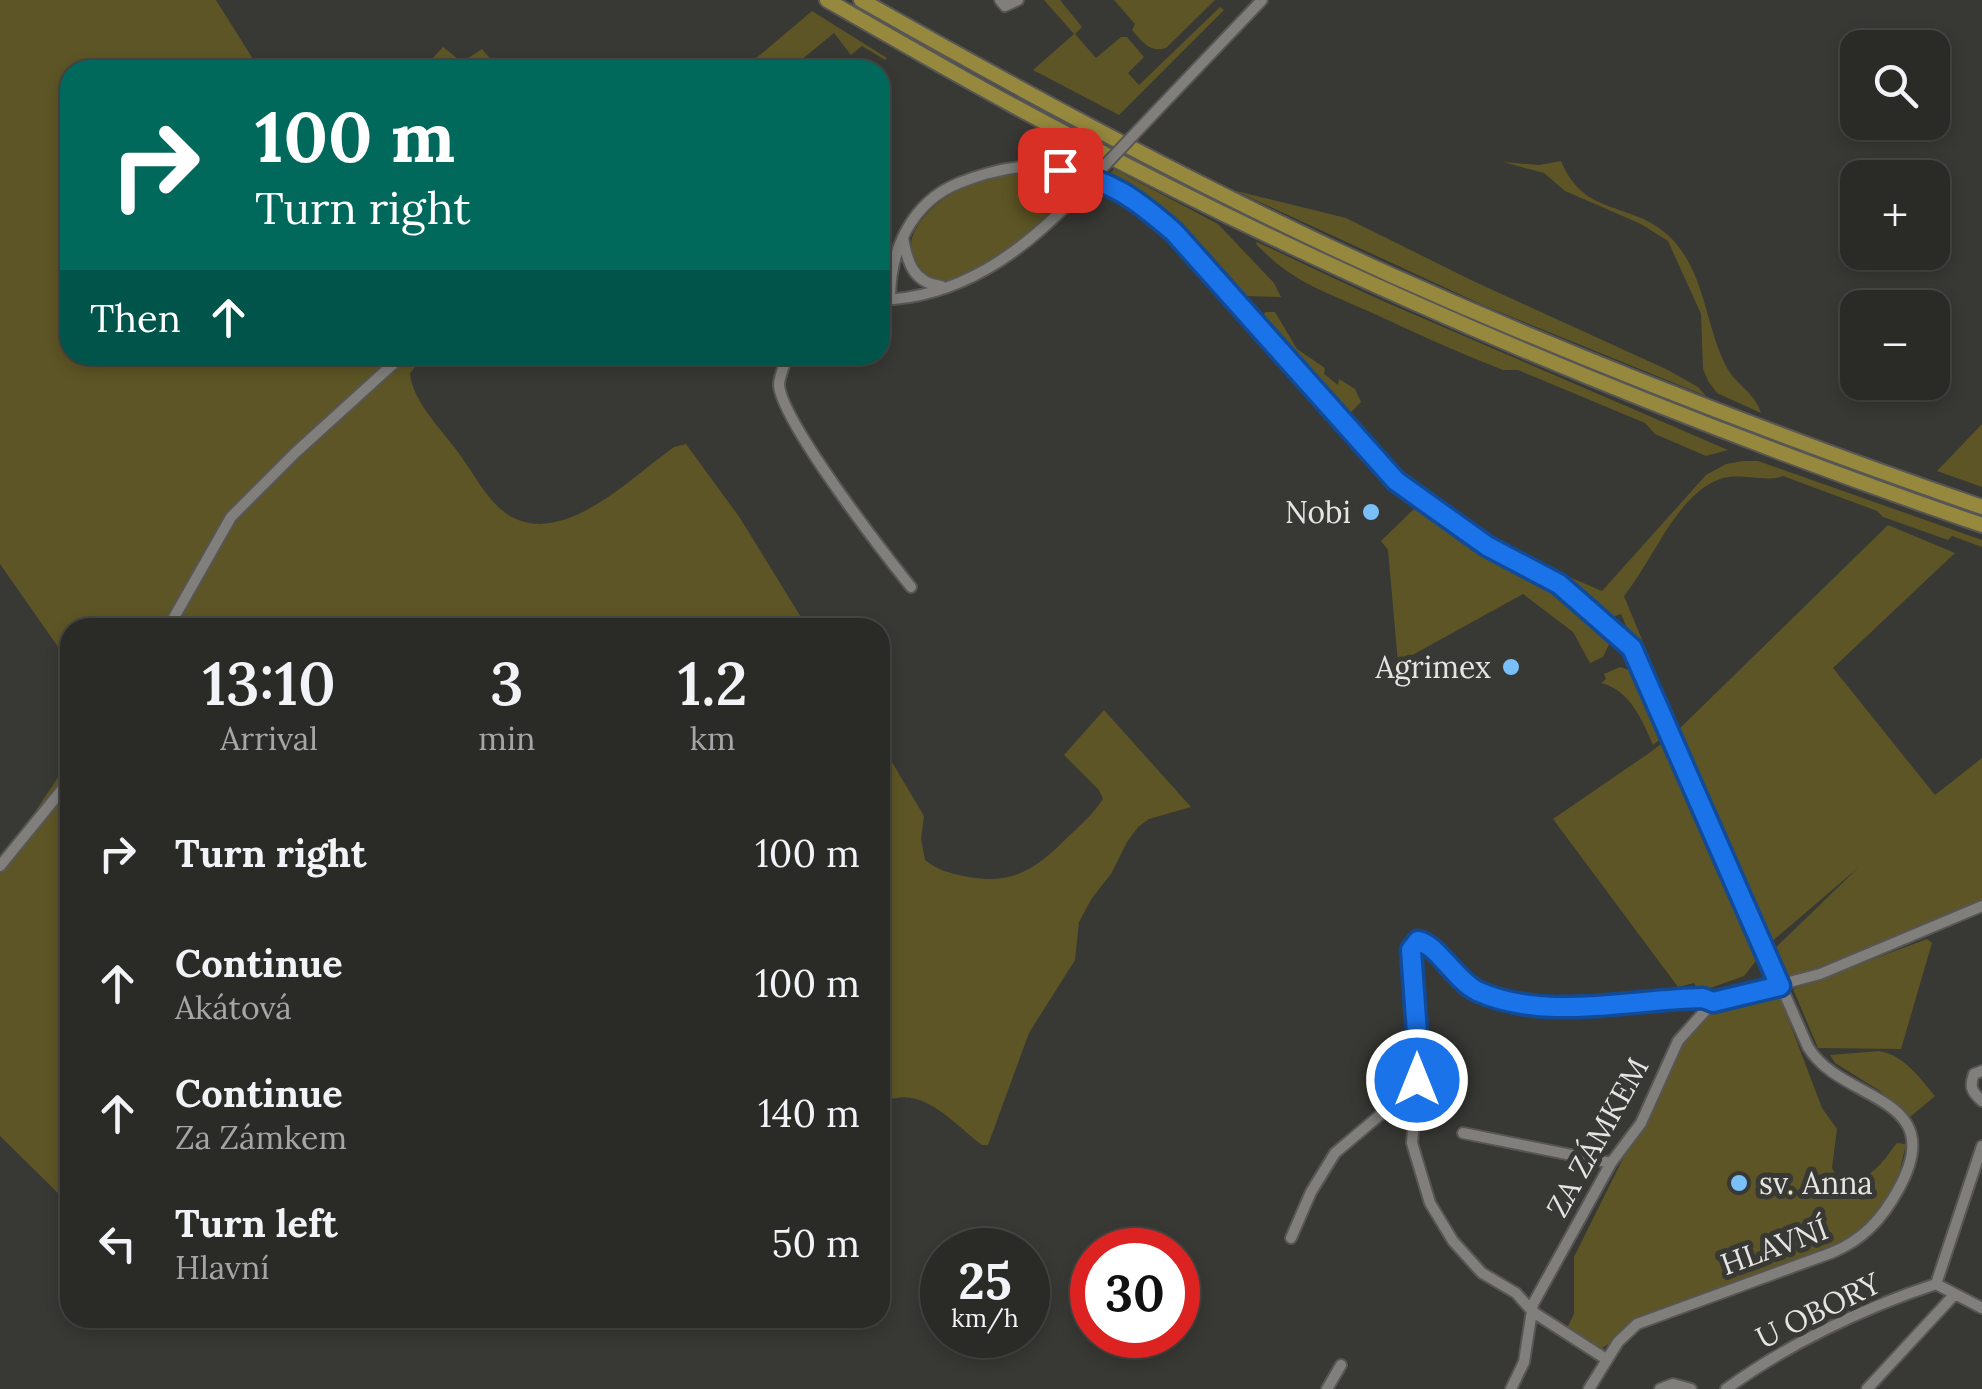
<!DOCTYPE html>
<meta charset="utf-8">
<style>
:root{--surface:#2a2a27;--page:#363633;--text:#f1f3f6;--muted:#a5a7a7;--line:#464644}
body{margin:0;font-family:Lora,serif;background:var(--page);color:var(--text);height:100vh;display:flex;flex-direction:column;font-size:38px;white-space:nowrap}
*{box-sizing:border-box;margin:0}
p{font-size:32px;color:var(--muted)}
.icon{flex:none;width:55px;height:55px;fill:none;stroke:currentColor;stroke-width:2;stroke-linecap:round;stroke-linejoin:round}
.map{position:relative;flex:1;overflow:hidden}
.drawer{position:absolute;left:60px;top:618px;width:830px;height:710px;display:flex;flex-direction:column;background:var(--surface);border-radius:30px;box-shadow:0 5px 15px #0003,0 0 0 2px var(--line)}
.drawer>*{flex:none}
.guide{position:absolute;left:60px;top:60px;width:830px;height:305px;border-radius:30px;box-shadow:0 5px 15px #0003,0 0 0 2px var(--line);background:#00695c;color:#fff;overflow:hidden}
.tools{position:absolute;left:1840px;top:30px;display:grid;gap:20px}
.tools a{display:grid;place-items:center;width:110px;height:110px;border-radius:20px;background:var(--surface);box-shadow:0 5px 15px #0003,0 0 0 2px var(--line);font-size:50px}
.speed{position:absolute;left:920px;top:1228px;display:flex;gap:20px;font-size:50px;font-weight:700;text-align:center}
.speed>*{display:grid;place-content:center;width:130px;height:130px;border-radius:50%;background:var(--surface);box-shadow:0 5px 15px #0003,0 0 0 2px var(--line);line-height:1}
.speed small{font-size:25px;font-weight:400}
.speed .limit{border:15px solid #d22;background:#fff;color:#111}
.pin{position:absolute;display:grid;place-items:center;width:85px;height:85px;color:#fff;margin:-42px;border-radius:20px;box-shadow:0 5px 15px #0006}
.me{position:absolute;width:110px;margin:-55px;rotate:0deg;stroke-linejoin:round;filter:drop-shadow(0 0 8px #0008)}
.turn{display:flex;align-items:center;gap:35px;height:210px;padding:0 30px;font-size:45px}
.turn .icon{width:130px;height:130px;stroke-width:2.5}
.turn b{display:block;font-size:70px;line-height:85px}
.then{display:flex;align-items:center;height:95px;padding:0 30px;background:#0003;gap:20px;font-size:38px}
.eta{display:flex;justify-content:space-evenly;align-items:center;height:170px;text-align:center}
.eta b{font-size:60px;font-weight:600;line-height:70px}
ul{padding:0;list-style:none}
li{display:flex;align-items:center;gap:30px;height:130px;padding:0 30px}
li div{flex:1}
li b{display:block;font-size:38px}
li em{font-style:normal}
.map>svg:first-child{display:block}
</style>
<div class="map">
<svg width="1982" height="1389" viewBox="0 0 1982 1389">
<rect width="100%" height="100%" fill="#383834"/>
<!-- green -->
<path fill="#5d5525" d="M0,0h216l44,70h-190v285h355l-15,18c2,28 32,57 48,79 15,20 31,53 54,65 53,29 121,-41 162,-70l12,-3 54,74 67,109 -737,1v36l-70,-100z
M1044,0h16l22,27 -7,7 21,24 25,-21h6l17,20 -16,16 11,12 81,-78 4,3 -105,105 -86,-45 41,-36z
M1114,0h101l-49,48c-17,5 -23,-6 -34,-18l3,-6z
M812,11l75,47 -2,2 -23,-14 -11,9 -17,-22 -45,37h-47z
M443,47l19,15 20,-13 18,21h-78z
M1561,161c24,58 72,39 110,77 34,35 34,85 54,126 9,20 30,28 36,49l-44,-20 -9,-12 -5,-12 -2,-55 -33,-73 -27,-17 -76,-33 -21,-18 -41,-11 36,3z
M1114,169l104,55 56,59 7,14 -39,-1c-40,-45 -81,-91 -136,-119z
M1039,171l39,11c-26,28 -94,102 -136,98 -13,-1 -24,-12 -28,-24 -6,-14 -1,-24 7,-35 29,-38 74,-46 118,-50z
M1236,191l110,27 125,62 197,90 30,17 8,9 -221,-90z
M1257,242l119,56 352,152 -22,6 -51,-22 -10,-11 -127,-53h-15c-46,-18 -90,-38 -135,-59 -48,-22 -74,-28 -112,-67z
M1266,312h9l22,37 28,19 -1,6 14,11 1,-6 16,10 6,13 -11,11h-7l-81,-92v-5z
M1982,424v63l-45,-16z
M1743,461h15l224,79v7l-30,-11 -4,4 -65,-23 -6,-6 -94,-35c-19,7 -42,-4 -63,3 -44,16 -67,82 -96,117l50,121 -7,3 -46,-106 -14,5 -43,-40 -18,-12 56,24 104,-116 20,-11z
M1415,508c44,34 98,53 143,85 19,15 36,31 52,49l-7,15 -13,6 -17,-31 -50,-38 -125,69 -10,-113 -7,-9z
M1888,525l67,28 -122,115 102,127 47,-37v143l-195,79 -13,-31 85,-82 -89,76 -26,33 -45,16 -5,-9 -16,4 -125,-168 99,-68 26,-21z
M1620,667l9,3 35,66 -11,9c-11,-25 -23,-55 -52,-62l5,-4 -2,-5z
M1104,710l87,97 -42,12 -11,8 -11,15 -16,32 -19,24 -13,24 -4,38 -46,73 -41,112h-6c-31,-23 -62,-64 -102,-41v-362l44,74 -3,23 4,21c14,11 25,13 43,17 48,8 70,-10 103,-43 12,-11 23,-21 32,-35l-4,-9 -35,-35z
M70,759v446l-70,-69v-280l33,-41z
M1927,939l5,4 -31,106 -83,-1 -25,-59z
M1778,992l44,116 15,21 -5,39 6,11c35,2 40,-12 59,-36l9,1 -7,30 -14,31 -30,30 -34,18 -202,83 -19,14 -33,-22 7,-14v-57l101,-203 35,-47 16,-9z
M1879,1051c25,4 40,26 56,45l-25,21 -30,-26 -45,-28 -5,-8z"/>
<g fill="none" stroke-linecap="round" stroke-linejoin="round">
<defs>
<path id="minor" d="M1000,0l5,6 13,-6
M1162,105l100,-105
M903,238c4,23 10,45 38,48
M890,299c0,-48 21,-97 69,-116 135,-53 192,27 274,117 50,54 98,110 146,166l34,30 74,50 72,38 73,65 176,398c33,56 144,47 90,143 -16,29 -35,50 -67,63l-194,71 -19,18 -29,47
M880,300c78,-2 140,-46 192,-100
M788,355c-3,9 -9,21 -9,30 3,37 104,167 132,202
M168,628l63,-111 64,-64 108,-98
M0,866l70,-86
M1982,1071l-8,3c-5,13 -2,18 8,27
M1463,1133l148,30
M1291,1238l20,-46 24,-39 64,-54 17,-3
M1936,1284l46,-138
M1936,1284l46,24
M1606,1359l-73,-47 -17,-19 -34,-20 -29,-32 -23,-38 -18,-60 7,-83 -8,-110 7,-9h6c17,16 29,37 50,48 58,32 164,10 229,9l10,4
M1327,1389l14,-24
M1511,1389l13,-27 9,-58 78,-141 30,-40 37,-82 35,-39 107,-28 162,-68
M1660,1389l13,-5 18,5
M1726,1389c62,-45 137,-81 210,-105
M1867,1389l88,-95"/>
<path id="highway" d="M827,0c83,48 166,96 251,140 290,153 594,278 904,385
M861,0c173,98 349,193 530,275 194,87 391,163 591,232"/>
</defs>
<!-- minor casing -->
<use href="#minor" stroke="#575654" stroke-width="14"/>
<!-- highway casing -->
<use href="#highway" stroke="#575654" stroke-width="18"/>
<!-- minor -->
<use href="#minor" stroke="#807f7b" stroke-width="10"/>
<!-- highway -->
<use href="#highway" stroke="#96893e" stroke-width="14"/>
<defs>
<path id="minor-bridge" d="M1072,200l90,-95"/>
</defs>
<!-- minor-bridge casing -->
<use href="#minor-bridge" stroke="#575654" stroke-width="14" stroke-linecap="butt"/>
<!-- minor-bridge -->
<use href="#minor-bridge" stroke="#807f7b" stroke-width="10"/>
</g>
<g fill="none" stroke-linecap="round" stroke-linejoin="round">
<defs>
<path id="route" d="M1060,170c51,10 76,29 114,62l222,249 91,65 72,38 73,64 148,338 -67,16 -10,-4c-72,1 -158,24 -226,-7 -22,-11 -40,-47 -59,-50l-7,9 8,110 -2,20"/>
</defs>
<!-- route casing -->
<use href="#route" stroke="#114b97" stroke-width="25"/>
<!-- route -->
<use href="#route" stroke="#1a73e8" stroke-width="18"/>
</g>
<!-- markers -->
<g fill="#79bff8" stroke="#383834" stroke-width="4">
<circle cx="1371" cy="512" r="10"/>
<circle cx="1511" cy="667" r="10"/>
<circle cx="1739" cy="1183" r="10"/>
</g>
<g text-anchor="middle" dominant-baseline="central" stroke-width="10" stroke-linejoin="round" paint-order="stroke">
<!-- poi labels -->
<g font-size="30" fill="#e6e5e3" stroke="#383834" text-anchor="end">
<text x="1351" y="512">Nobi</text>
<text x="1491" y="667">Agrimex</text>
<text x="1759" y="1183" text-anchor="start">sv. Anna</text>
</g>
<!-- street labels -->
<g font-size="30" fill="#e6e5e3" stroke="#383834">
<text transform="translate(1597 1137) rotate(-61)">ZA ZÁMKEM</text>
<text transform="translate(1774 1246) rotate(-20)">HLAVNÍ</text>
<text transform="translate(1818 1310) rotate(-26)">U OBORY</text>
</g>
</g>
</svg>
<div class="tools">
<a><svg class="icon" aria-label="search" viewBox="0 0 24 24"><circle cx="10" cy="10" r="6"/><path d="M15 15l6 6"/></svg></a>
<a>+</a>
<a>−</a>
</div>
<div class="speed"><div>25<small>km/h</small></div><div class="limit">30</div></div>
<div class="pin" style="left:1060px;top:170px;background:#d93025"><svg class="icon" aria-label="arrive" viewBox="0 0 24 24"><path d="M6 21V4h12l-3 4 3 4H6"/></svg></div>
<svg class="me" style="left:1417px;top:1080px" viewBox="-20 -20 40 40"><circle r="17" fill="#1a73e8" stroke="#fff" stroke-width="3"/><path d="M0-11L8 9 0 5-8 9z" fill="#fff"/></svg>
<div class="guide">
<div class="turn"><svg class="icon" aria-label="right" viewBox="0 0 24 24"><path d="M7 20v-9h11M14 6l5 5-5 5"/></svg><div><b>100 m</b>Turn right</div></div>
<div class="then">Then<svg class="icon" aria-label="ahead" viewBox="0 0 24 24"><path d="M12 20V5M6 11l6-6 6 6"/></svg></div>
</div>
<section class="drawer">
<div class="eta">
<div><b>13:10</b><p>Arrival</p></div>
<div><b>3</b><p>min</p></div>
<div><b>1.2</b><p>km</p></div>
</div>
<ul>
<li><svg class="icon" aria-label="right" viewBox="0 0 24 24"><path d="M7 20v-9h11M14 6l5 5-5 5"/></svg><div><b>Turn right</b></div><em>100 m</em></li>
<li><svg class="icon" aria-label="ahead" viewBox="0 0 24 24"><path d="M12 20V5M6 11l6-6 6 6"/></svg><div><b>Continue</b><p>Akátová</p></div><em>100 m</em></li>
<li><svg class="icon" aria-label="ahead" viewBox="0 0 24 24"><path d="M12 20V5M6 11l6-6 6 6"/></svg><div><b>Continue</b><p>Za Zámkem</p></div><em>140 m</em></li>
<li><svg class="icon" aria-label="left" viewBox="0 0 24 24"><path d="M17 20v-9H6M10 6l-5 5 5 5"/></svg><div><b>Turn left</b><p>Hlavní</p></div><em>50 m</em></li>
</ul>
</section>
</div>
